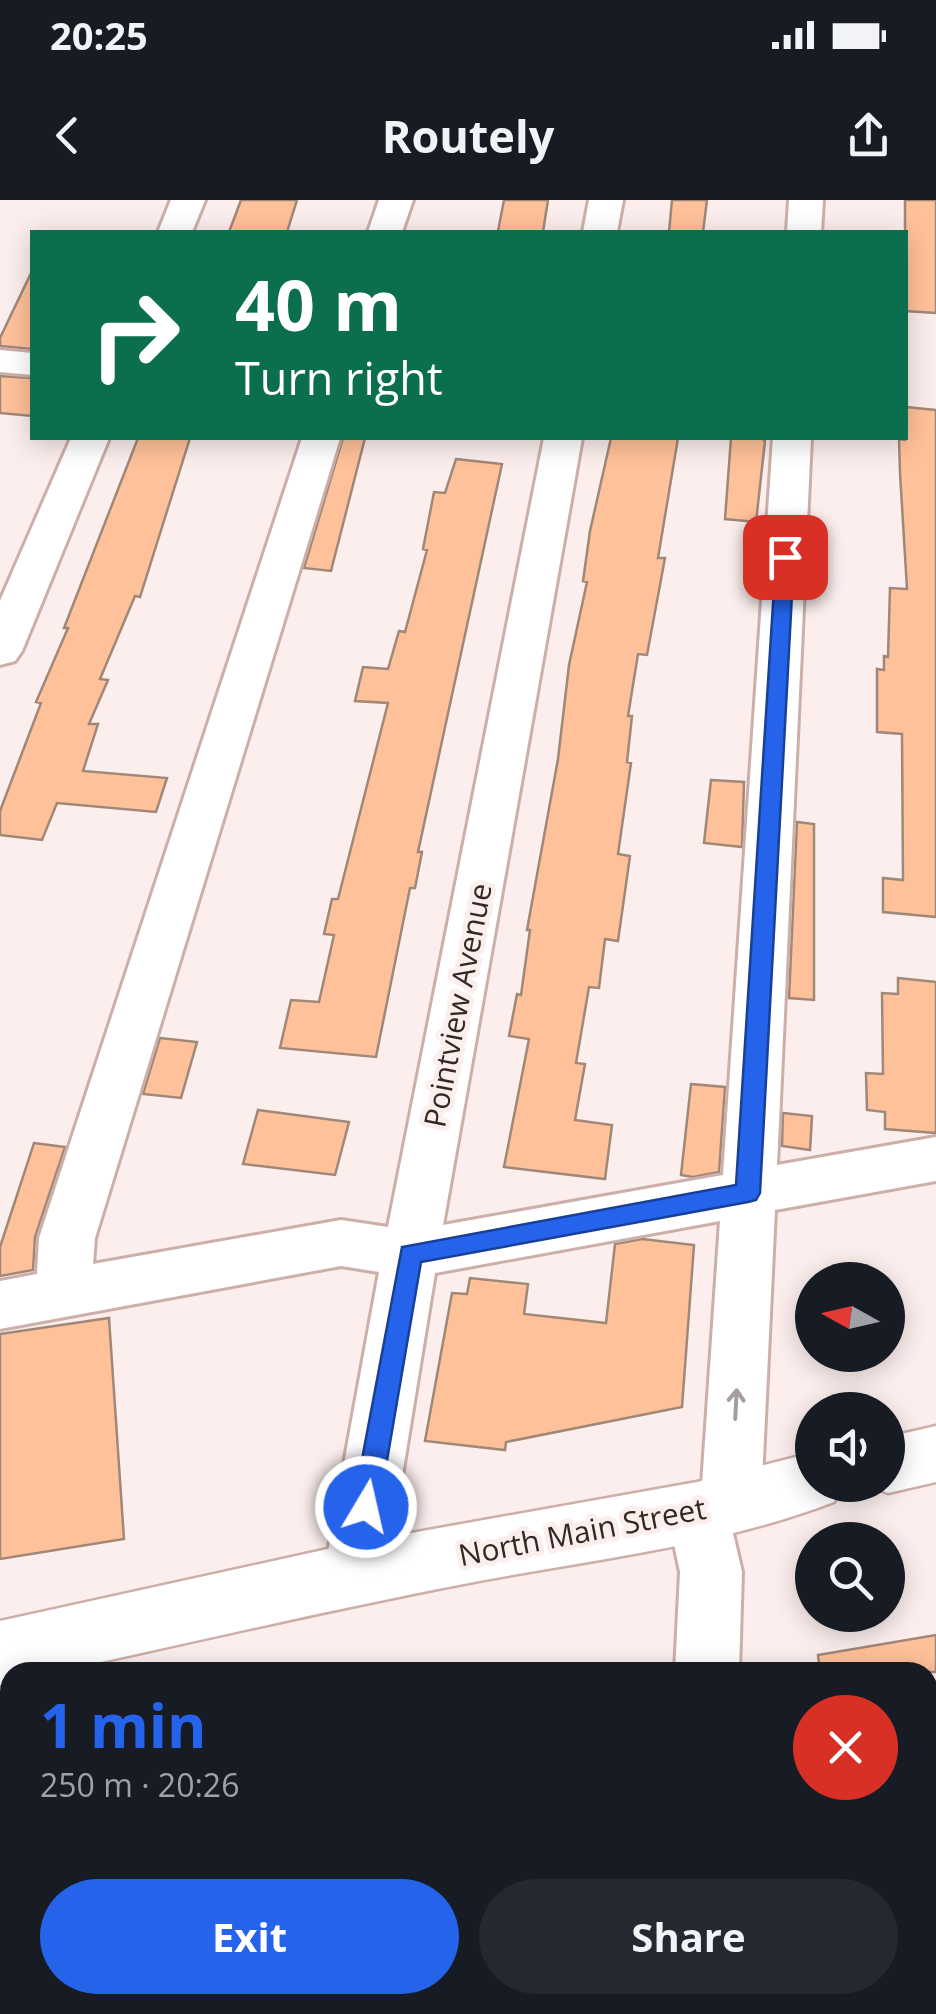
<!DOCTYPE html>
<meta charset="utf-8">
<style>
:root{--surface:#171b24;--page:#242831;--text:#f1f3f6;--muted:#9ea1a6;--accent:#2563eb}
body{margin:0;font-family:"Open Sans",sans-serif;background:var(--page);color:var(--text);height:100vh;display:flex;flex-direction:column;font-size:38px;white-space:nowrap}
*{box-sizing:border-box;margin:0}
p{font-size:32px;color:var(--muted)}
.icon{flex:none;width:55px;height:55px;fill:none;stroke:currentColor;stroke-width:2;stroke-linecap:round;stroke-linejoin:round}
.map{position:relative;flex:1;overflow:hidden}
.drawer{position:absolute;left:0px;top:1462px;width:938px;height:352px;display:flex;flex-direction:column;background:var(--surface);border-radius:30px 30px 0 0;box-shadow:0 5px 25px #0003}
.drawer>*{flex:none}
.hud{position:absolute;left:30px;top:30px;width:878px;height:210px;border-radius:0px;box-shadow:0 5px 25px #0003;background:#0b6e4f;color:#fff;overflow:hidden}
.needle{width:65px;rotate:278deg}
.controls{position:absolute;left:795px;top:1062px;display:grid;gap:20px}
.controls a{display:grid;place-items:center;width:110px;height:110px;border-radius:50%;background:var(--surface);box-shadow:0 5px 25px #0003;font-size:50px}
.pin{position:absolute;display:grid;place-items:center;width:85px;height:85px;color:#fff;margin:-42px;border-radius:20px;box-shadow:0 5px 15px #0006}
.me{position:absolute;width:110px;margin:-55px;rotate:9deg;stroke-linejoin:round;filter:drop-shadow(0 0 8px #0008)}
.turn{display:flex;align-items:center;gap:35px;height:210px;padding:0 40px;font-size:45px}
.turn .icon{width:130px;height:130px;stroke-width:2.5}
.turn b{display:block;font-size:70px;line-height:85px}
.round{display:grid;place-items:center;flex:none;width:105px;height:105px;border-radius:52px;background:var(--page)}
.head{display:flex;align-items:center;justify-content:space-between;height:170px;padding:0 40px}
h1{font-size:60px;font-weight:700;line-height:75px;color:var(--accent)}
.cta{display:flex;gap:20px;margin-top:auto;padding:20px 40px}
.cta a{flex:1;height:115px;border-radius:60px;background:var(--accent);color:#fff;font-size:40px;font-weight:700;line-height:115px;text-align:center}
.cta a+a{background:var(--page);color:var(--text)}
.status{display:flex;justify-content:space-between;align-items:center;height:70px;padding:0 50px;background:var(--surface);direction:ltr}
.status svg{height:28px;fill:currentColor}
header{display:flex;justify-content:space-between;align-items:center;height:130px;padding:0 40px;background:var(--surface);font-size:45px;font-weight:700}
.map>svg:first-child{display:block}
</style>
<div class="status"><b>20:25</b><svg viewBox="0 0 49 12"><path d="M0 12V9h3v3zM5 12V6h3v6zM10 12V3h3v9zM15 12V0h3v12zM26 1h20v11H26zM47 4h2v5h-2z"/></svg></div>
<header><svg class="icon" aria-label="back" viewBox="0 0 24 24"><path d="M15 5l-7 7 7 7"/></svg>Routely<svg class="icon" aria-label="share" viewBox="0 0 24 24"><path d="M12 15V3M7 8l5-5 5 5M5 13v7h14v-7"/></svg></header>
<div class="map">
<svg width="936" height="1814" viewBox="0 0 936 1814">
<rect width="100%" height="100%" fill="#fbeeec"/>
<!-- building -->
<path fill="#ffc19a" stroke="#a08879" stroke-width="2.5" d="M241,0h56l-10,32h-58z
M504,0h44l-5,32 -45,-1z
M672,0h35l-4,32h-34z
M905,0h31v113l-31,-2z
M32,71v78l-32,-3v-8z
M0,176l32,2v38l-32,-3z
M906,207l30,3v507l-53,-5v-34l20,2 -1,-146 -25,-2v-63l7,1v-14l4,1 2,-69 17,1 -7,-116 -1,-34 6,1z
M138,238h52l-50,159 -5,-1 -35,83 8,1 -19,44h9l-15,47 84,7 -11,34 -99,-9 -15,37 -42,-5v-24l41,-108 -5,-1 32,-74h-4z
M343,238h22l-34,133 -27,-3z
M611,238h67l-20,120h7l-18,97 -9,-1 -10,62h4l-5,46 4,1 -13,91 12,2 -12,85 -13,-2 -6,49 -10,-1 -13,76 9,1 -10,56 37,5 -7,54 -101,-12 25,-128 -20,-3 8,-42 4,1 9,-65h-3l31,-171 11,-94 18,-83 -4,-1 7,-50z
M731,238h30l4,3 -9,81 -31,-3z
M456,259l46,5 -84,388h4l-7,36h-5l-34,169 -96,-9 11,-48 28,2 15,-67 -10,-1 8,-35h6l50,-196 -33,-2 8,-34 25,2 11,-38 6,1 22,-82 -4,-1 11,-57 11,1z
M711,580l33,2 -2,65 -38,-4z
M797,622l17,2v176l-25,-2z
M898,778l38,4v151l-51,-4v-17l-18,-2 -1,-37 17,1 -1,-81 16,1z
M160,838l37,4 -16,56 -38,-4z
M691,884l34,3 -6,85 -26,5 -12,-2z
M258,910l91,12 -14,53 -92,-11z
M783,913l29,3 -2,34 -28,-4z
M34,943l31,4 -30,90 -2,33 -33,6v-29z
M642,1039l52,6 -12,162 -176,35 -1,8 -80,-9 27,-148 15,1 3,-16 58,6 -4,30 82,9 9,-79z
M109,1118l15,221 -124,20v-225z
M936,1435v37h-116l-2,-17z"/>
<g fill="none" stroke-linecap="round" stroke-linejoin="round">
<defs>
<path id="minor" d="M171,0h34l-13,32h-34z
M379,0h34l-11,32h-34z
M589,0h34l-6,32h-34z
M789,0h34l-2,32h-34z
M0,150l32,3v22l-32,-3z
M71,238h38l-87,213 -7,10 -15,4v-64z
M302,238h38l-245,800 -2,26 248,-44 47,7 156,-789h38l-139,787 280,-50 50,-737h38l-34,727 159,-28v44l-161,29 -14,291 -9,20 -20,8 10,43 -3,100h-64l5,-100 -13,-61 9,-20 26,-6 18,-264 -285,52 -49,301 -9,21 -22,8 -22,-8 -9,-21 55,-302 -38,-6 -341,63v-48l37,-7 2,-36z
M310,1805h101l-3,9h-101z
M660,1805h70l-1,9h-70z"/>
<path id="major" d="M936,1226v56l-48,11 -22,-8h22v-48z
M812,1253v32h30l-8,17c-112,43 -237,57 -355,79 -142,27 -282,60 -423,91h-46v11l-10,2v-64l355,-78 342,-61z"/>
</defs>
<!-- minor casing -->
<use href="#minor" stroke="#cdafa9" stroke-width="6"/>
<!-- major casing -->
<use href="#major" stroke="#cdafa9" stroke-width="5"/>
<!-- minor -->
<use href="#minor" fill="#fff" fill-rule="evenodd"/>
<!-- major -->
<use href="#major" fill="#fff" fill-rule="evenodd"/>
</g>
<!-- one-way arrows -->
<defs><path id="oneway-shaft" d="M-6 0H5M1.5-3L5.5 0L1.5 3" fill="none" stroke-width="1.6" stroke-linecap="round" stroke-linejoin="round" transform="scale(2.5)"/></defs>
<use stroke="#a49e9d" href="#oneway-shaft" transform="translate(736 1204) rotate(-87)"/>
<!-- route -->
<path fill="#2563eb" stroke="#184099" stroke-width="2.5" d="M785,351l9,6 -34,636 -4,7 -8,2 -327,60 -42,245 -4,9 -9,3 -9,-3 -4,-9 49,-260 334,-62 40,-628z"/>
<g text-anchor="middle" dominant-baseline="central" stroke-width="10" stroke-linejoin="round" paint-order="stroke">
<!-- street labels -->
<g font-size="30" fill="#342825" stroke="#fbeeec">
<text transform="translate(457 805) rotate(-79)">Pointview Avenue</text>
<text transform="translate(582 1331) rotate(-11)">North Main Street</text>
</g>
</g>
</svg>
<div class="controls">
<a><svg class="needle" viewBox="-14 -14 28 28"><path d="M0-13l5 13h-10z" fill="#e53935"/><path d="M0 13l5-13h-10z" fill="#9ea1a6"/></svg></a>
<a><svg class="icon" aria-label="sound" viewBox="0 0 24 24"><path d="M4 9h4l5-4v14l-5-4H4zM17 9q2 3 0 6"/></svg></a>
<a><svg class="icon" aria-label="search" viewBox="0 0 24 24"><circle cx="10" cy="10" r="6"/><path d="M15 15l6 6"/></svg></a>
</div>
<div class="pin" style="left:785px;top:357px;background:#d93025"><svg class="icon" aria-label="arrive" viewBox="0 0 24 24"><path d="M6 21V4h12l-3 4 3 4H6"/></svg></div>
<svg class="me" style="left:366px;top:1307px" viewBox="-20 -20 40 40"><circle r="17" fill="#2563eb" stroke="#fff" stroke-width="3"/><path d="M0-11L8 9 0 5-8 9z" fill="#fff"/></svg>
<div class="hud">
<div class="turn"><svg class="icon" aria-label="right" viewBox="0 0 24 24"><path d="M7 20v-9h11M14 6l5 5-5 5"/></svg><div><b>40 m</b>Turn right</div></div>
</div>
<section class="drawer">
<div class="head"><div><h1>1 min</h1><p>250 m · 20:26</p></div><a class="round" style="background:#d93025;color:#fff"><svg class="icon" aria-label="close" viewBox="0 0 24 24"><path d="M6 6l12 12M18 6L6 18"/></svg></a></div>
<div class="cta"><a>Exit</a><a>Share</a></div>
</section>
</div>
